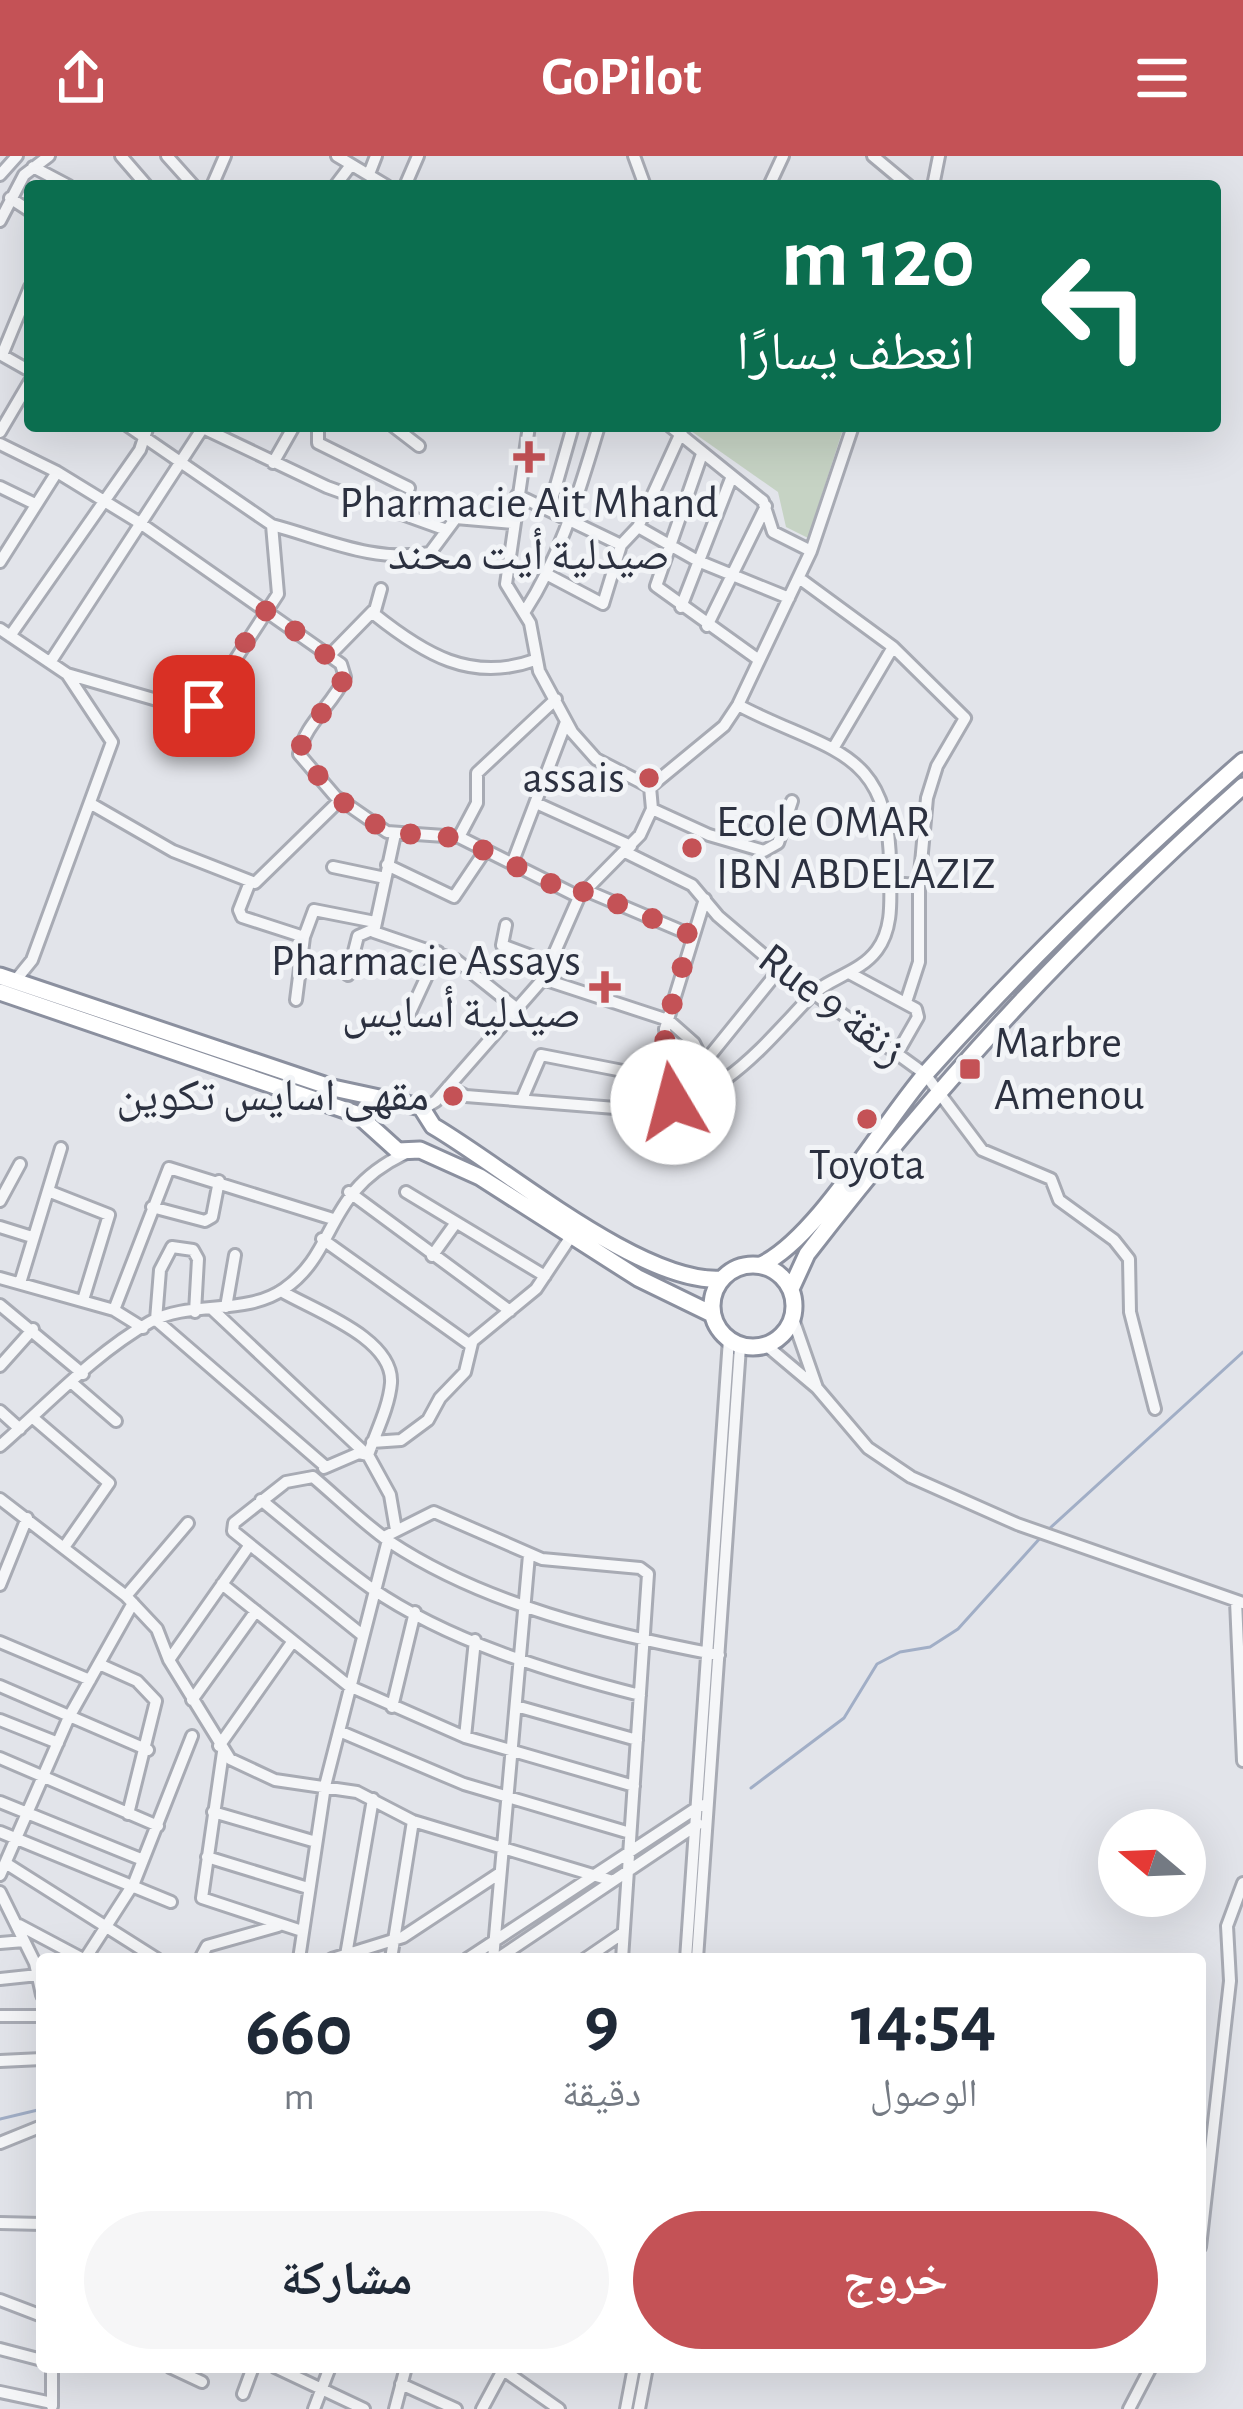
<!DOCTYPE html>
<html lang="ar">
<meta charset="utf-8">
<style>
:root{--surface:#fff;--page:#f6f6f7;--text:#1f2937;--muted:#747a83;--accent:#c45256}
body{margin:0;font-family:"Alegreya Sans","Noto Naskh Arabic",sans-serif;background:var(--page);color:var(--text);direction:rtl;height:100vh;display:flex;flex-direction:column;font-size:45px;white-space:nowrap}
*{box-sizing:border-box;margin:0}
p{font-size:39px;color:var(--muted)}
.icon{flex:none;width:66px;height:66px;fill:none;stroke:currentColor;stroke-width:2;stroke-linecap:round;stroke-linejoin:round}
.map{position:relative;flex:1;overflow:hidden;direction:ltr}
.sheet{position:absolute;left:36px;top:1797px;width:1170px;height:420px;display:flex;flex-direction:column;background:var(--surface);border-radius:12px;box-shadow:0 12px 48px #0002;direction:rtl}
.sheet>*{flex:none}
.guide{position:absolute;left:24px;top:24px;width:1197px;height:252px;border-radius:12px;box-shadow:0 12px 48px #0002;direction:rtl;background:#0b6e4f;color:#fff;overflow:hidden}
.needle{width:78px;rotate:289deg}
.tools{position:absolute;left:1098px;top:1653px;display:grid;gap:24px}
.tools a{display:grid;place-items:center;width:108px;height:108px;border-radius:50%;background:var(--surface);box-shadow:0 12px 48px #0002;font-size:60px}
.pin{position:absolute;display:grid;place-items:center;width:102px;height:102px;color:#fff;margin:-51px;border-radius:24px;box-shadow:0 6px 18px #0006}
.me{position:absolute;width:132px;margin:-66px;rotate:352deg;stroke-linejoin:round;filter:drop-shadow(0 0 9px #0008)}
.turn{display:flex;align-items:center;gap:42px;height:252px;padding:0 48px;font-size:54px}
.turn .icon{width:156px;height:156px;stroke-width:2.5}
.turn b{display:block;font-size:84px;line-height:102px}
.eta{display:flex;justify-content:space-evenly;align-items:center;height:204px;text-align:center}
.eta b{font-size:72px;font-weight:700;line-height:84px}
.button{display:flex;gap:24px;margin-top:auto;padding:24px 48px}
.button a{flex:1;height:138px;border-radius:72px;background:var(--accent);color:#fff;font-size:48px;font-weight:700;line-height:138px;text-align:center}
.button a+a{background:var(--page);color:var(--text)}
header{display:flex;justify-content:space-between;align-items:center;height:156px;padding:0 48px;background:var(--accent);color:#fff;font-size:54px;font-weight:700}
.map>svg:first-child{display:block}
</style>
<header><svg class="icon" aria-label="menu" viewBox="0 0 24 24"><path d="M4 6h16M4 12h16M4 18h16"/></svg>GoPilot<svg class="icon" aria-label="share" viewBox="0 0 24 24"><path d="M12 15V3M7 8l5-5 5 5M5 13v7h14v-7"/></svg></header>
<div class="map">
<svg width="1243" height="2253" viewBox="0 0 1243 2253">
<rect width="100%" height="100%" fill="#e2e4ea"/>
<!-- green -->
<path fill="#c6d3c4" d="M694,270h150l-36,112 -22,-11 -8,-35 -87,-61z"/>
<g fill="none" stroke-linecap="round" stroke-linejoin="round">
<!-- stream -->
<path stroke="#a1aec6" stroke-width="3" d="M1049,1373l194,-177
M751,1632l93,-70 33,-54 23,-12 30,-5 28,-18 84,-93
M0,1963l42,-10"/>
<defs>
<path id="minor" d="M121,0l26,30
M167,0l27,30
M337,0l50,30
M634,0l11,30
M873,0l36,30
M33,11l36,19
M369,18l7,-18
M0,19l17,-19
M212,30l13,-30
M335,30l16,-21
M405,30l13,-30
M769,30l14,-30
M933,30l6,-30
M10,42l20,13
M0,65l24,-46 25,-19
M0,198l30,17
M2,199l28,-68
M318,270v17l91,45
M393,270l26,20
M670,270l93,75 10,31 38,19
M203,272l124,59 117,42
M0,276l30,-51
M0,288l57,28
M702,298l-46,132 103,74
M273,307l21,-37
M0,331l35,17
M517,339l104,50 17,-18 46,-101
M549,354l24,-84
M272,369c53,14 101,38 158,28l26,-35 56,5
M638,371l60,34 91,37
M0,406l57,-90 83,51 201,141 4,13c-12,28 -40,46 -46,77l36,42 52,36 72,5 120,60
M548,419l55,29 18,-59
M799,422l94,69 72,71 -28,48 -10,32 -8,87 -29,-2
M381,433l-7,25c50,40 97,69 161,46
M681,451l51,-131
M525,455c37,-57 54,-120 74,-185
M707,470l59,-120
M0,473l67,45 45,68 -80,218 -17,21
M10,480l130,-186 8,-24
M331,498l42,-43
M51,505l153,-235
M67,518l128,37 16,-14 67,-103 -6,-69 -144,-99
M834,591l59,-100
M650,631l74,-61 14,-21 73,-154 42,-125
M536,647l95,43
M93,649l80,46 82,32 85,-83
M652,653l57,26 55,16 14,-8 14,-42
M395,678l-21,98 82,28 60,48
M459,681l18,-34v-30l79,-74
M625,696l67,33 26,31 62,53 145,105 57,76 69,29 8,21 55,40 15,19 1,53 25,97
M512,708l54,-142
M387,709l67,32 31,-46
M333,711l52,11
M250,726l-11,28 3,7 62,20
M585,734l106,45
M506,769l-4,20 48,18
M851,818l65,35 2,8 -20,35
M348,819l10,-39 16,-7
M543,823l125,41 26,23 21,43
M296,844l8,-63 10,-27 61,12
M906,846l13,-40v-77
M407,863l31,-67
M704,907l76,-94
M448,931l18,9 174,14c79,-5 121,-62 170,-113 19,-20 49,-23 67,-47 17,-23 13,-53 13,-80 1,-124 -61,-117 -152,-165
M522,943l19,-44 82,16
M673,946l-8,-73 40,-130
M423,953l13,-8 107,-122 36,-82 61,-62 12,-26 -2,-22 -54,-28 -24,-27 -33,-61 -9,-48 -24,-39 23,-158
M48,1035l61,24 -26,85
M349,1036l161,119
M406,1036l139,84
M0,1045l20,-37
M152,1051l53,14 7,-4 7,-36
M0,1071l32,10
M322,1083l147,105 67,-55 36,-54
M432,1100l23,-32
M0,1122l114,32 29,18
M20,1127l41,-135
M281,1135c32,19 113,47 110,92 -2,24 -15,49 -23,72
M0,1149l83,69
M226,1151l9,-52
M212,1153l153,144
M114,1154l55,-142 164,51
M195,1156l3,-53 -5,-9 -21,-3 -12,23 -4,50 170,147
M793,1163l24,69
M767,1190l50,42 51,60 43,29 106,47 226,79
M0,1210l33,-37
M72,1227l44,38
M0,1255l20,18
M32,1261l77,66 -44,63
M372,1286l29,-2 27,-20 12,-22 25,-26 7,-29
M0,1290c47,-41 95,-93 150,-124 40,-22 95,-6 134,-33 55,-38 39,-96 120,-135
M324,1312l35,-15 9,2 22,40 6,35
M0,1343l126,97 31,33 12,31 61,99 45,21 82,12 56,29 200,60
M261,1344c36,29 72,61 110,88 77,53 179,84 269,107
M384,1381l50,-25 108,47 98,9 8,6 -26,385
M222,1428l127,102 116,51 169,49
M0,1429l27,-67
M126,1440l62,-73
M1236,1445l7,160
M361,1478l-128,-103 1,-8 52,-41 27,-5c25,21 50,46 77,65 95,63 218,92 329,113
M0,1486l90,38
M169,1504l80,-114
M99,1508l38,17 19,20 -28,113
M0,1530l148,64
M192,1544l64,-89
M516,1550l121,34
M392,1551l23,-95
M0,1564l58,23
M339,1575l125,53 166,49
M465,1581l10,-97
M219,1590l74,-105
M223,1596l-21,146 100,33
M0,1602l158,68
M0,1646l143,58
M213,1656l103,30
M0,1676l171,70
M207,1701l101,31
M7,1708l150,95
M0,1719l69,-158 64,-114
M0,1736l35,71 7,32
M19,1769l64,34
M0,1787l24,-2
M346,1799l27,-156
M85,1803l49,-76 58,-147
M200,1803l7,-13 71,-20
M299,1803l26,-173 63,-246
M332,1803l71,-22 97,-64
M391,1803l22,-138
M467,1803l234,-154
M493,1803l36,-404
M497,1803l201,-135
M585,1803l38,-26
M686,1803l43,-620
M697,1803l43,-612
M0,1823l38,-4
M0,1860h42
M0,1905l42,-2
M0,1987l42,-17
M0,2067l42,1
M1200,2091l30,-266 -3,-55 16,-43
M0,2144l42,16
M0,2193l42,11
M52,2211v39
M170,2211l32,15
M275,2211l89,42
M499,2211l60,42
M401,2228l55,25
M0,2236l52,11
M243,2238l10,-27
M314,2253l16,-42
M395,2253l11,-42
M482,2253l21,-39
M626,2253l8,-42
M639,2253l8,-42
M1129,2253l22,-42"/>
<path id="highway" d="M0,820l333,112 88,19 12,19c72,42 209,159 289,153
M0,836l357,122 41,37 22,-1 60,27 158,101 74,36
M712 1150a41 41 0 1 1 82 0a41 41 0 1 1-82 0Z
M761,1109c57,-27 122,-143 167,-194 99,-111 204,-212 315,-310
M791,1133l16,-35c137,-177 269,-319 436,-468"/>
</defs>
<!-- minor casing -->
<use href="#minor" stroke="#a8abb4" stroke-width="16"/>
<!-- highway casing -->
<use href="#highway" stroke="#8b909f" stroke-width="21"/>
<!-- minor -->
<use href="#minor" stroke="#f5f6f8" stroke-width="10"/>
<!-- highway -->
<use href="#highway" stroke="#fff" stroke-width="15"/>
</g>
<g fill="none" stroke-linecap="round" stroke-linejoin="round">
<!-- route -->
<path stroke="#c45256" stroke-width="21" stroke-dasharray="0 37.8" d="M204,550l63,-97 78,61c-4,32 -40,51 -46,84l41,46 47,32 72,6 119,59 7,-7 106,45 -27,99 9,68"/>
</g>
<!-- markers -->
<g fill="#c45256" stroke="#f2f4f7" stroke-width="4.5">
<path d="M523 283h12v12h12v12h-12v12h-12v-12h-12v-12h12z"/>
<circle cx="649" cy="622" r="12"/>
<circle cx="692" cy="692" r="12"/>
<path d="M599 813h12v12h12v12h-12v12h-12v-12h-12v-12h12z"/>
<rect x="958" y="901" width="24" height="24" rx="6"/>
<circle cx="453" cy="940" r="12"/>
<circle cx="867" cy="963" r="12"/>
</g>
<g text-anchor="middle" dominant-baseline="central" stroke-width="10" stroke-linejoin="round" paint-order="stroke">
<!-- poi labels -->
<g font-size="45" fill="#2c3140" stroke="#f2f4f7" text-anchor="end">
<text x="529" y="347" text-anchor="middle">Pharmacie Ait Mhand<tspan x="529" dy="52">صيدلية أيت محند</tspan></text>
<text x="625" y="622">assais</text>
<text x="716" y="666" text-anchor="start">Ecole OMAR<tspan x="716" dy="52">IBN ABDELAZIZ</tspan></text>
<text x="581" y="805">Pharmacie Assays<tspan x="581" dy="52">صيدلية أسايس</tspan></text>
<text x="994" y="887" text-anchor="start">Marbre<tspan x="994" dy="52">Amenou</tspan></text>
<text x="429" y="940">مقهى اسايس تكوين</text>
<text x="867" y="1009" text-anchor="middle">Toyota</text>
</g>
<!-- street labels -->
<g font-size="45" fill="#2c3140" stroke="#f2f4f7">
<text transform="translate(832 849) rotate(37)">Rue 9 زنقة</text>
</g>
</g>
</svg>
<div class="tools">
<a><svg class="needle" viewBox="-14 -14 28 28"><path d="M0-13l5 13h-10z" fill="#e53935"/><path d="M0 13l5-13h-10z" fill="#747a83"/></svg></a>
</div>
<div class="pin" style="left:204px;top:550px;background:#d93025"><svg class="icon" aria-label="arrive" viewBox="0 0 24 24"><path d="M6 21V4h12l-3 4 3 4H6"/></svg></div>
<svg class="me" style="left:673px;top:946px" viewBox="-20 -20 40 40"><circle r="19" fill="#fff"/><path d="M0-13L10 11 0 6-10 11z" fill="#c45256"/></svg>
<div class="guide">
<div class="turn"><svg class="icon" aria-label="left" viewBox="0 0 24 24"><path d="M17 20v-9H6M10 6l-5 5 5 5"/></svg><div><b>120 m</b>انعطف يسارًا</div></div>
</div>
<section class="sheet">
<div class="eta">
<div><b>14:54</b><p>الوصول</p></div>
<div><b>9</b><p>دقيقة</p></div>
<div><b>660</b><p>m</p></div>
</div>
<div class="button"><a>خروج</a><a>مشاركة</a></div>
</section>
</div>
